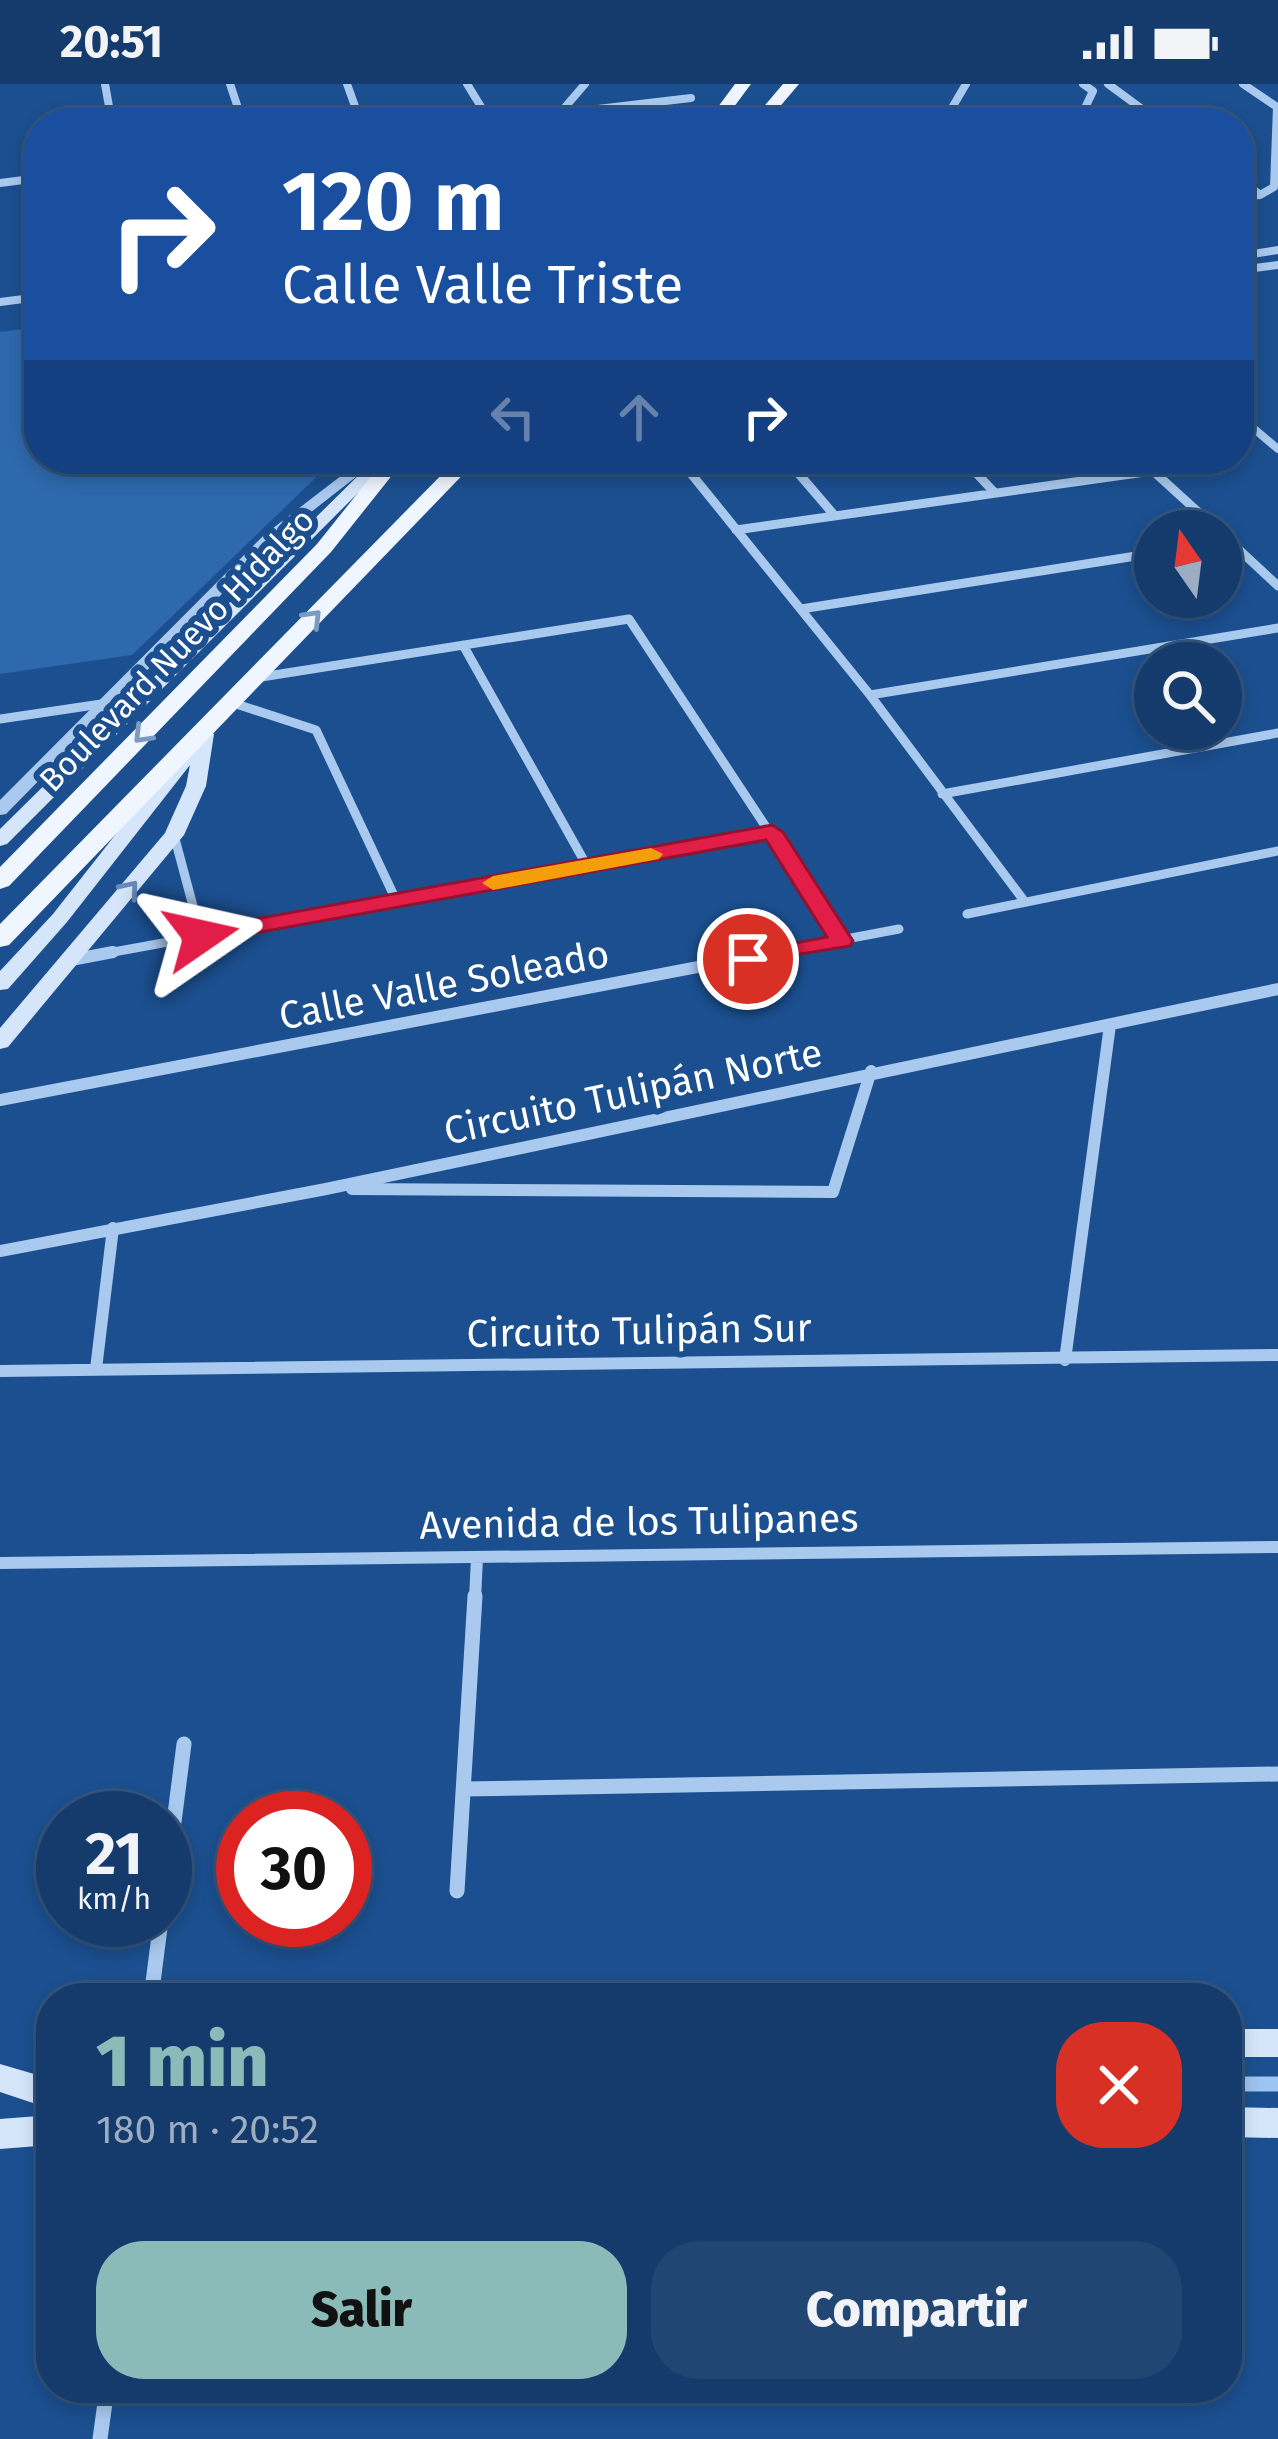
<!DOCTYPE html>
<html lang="es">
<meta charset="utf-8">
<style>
:root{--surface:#143b6b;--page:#214673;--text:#f1f3f6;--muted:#9dadc1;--line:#33557e;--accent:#8bbbb9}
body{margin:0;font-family:"Fira Sans",sans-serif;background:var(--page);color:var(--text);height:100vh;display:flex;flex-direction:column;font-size:45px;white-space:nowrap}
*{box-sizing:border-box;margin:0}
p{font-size:39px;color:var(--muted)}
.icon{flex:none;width:66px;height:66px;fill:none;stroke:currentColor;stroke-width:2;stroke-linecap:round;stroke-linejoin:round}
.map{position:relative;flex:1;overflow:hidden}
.sheet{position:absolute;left:36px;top:1899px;width:1206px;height:420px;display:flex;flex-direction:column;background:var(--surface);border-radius:48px;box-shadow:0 6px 18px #0003,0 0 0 3px var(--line)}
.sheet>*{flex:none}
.banner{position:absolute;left:24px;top:24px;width:1230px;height:366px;border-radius:48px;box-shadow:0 6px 18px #0003,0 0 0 3px var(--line);background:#1a4fa0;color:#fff;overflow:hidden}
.needle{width:78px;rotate:346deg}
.controls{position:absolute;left:1134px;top:426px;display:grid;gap:24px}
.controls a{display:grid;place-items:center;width:108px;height:108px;border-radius:50%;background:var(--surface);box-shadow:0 6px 18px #0003,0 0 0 3px var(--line);font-size:60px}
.speed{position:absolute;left:36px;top:1707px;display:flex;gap:24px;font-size:60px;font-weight:700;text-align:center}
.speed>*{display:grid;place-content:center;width:156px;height:156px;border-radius:50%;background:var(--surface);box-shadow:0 6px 18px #0003,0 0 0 3px var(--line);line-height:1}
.speed small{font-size:30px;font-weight:400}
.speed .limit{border:18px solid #d22;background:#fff;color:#111}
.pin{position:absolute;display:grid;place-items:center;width:102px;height:102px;color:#fff;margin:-51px;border:6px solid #fff;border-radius:50%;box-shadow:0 3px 12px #0007}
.me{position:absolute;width:132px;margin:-66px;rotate:79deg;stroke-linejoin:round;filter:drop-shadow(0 0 9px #0008)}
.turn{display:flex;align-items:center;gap:42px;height:252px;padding:0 60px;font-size:54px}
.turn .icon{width:156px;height:156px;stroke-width:2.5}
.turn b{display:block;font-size:84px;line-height:102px}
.lanes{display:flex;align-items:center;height:114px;padding:0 60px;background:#0003;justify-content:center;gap:60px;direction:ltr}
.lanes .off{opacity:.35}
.round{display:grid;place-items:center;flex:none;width:126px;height:126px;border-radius:48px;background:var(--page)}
.head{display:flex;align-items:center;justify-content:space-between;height:204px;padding:0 60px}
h1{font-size:72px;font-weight:800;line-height:90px;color:var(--accent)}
.cta{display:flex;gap:24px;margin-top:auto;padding:24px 60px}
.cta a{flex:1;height:138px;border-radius:48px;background:var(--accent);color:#111;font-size:48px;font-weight:800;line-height:138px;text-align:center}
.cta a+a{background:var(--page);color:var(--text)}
.status{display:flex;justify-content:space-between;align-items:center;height:84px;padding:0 60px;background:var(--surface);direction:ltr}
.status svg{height:33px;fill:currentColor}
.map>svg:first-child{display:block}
</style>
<div class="status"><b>20:51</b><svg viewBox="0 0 49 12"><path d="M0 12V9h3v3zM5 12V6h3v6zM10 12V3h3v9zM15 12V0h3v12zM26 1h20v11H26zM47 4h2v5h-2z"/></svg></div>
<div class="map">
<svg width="1278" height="2355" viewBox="0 0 1278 2355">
<rect width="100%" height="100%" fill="#1b4f8f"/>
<!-- green -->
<path fill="#2e69ad" d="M39,243v132h296l-203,196 -132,19v-342z"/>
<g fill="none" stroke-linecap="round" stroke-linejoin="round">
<!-- stream -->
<path stroke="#9cc4f0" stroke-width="15" d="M1227,2000h51"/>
<!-- minor-far3 -->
<path stroke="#a9c9ee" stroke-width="8" d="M105,0l7,39
M230,0l13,39
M347,0l14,39
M467,0l24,39
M1108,0l53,39
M560,29l25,-29
M478,39l213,-25
M551,39l103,-10 42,10
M943,39l23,-39
M1078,39l15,-32 -10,-7
M1239,95l20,15
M0,99l39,-5
M1239,113l21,-2 14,-8 3,-80 -34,-23
M1239,172l39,-6
M1239,186l39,-5
M0,218l39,-5
M1239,332l39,33
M680,375l3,4
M787,375l3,4
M963,375l3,4
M1140,375l4,4"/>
<!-- minor-far2 -->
<path stroke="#a9c9ee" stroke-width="9" d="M680,376l190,235 155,207
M787,376l48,56
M964,376l30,32
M1141,376l78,71
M736,446l416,-59
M1221,449l57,53
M801,525l354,-56
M463,561l124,221
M255,594l374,-59 212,322
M870,611l408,-67
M233,619l83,27 80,170
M0,635l108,-16
M942,710l336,-61
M174,751l27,101
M967,830l311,-63
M97,871l675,-123
M761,871l138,-26"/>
<!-- minor-far1 -->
<path stroke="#a9c9ee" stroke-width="12" d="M71,876l42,-8
M0,1016l777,-148
M352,1105l481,3 38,-121
M0,1167l326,-62 952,-200
M1065,1276l45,-335
M96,1285l17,-141
M0,1287l1278,-16
M0,1479l1278,-16
M475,1515l2,-41"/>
<!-- minor -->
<path stroke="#a9c9ee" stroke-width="15" d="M465,1705l813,-15
M457,1807l18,-295
M165,1808l19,-148
M151,1914l10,-78
M100,2355l7,-51"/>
<!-- tertiary -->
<path fill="#a9c9ee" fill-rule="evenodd" d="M363,375h16l-105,82 -268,273 -6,1v-15l264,-265z"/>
<!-- secondary -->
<path fill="#d6e6fa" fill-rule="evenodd" d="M375,375h17l-385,385 -7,2v-17z
M205,644l9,6 -8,52 -22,49 -176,212 -8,2v-21l165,-195 21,-47 4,-21 -123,157 -59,67 -8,1v-19l53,-57 129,-164 11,-1 3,-15z
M1227,1945h51v28h-51z
M0,1980l51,15v30l-51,-17z
M1227,2023l51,1v30l-51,-1z
M51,2031v30l-51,4v-30z"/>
<!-- primary -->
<path fill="#f0f6ff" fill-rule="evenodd" d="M735,0h16l-29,39h-16z
M783,0h16l-33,39h-16z
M385,375h20l-74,93 -322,334 -9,3v-22l317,-323z
M457,375h21l-469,486 -9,2v-23z"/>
</g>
<!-- one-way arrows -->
<defs><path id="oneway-chevron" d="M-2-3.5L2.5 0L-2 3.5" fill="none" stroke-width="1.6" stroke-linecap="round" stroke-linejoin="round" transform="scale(3)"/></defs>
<g stroke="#7b9ac1">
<use href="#oneway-chevron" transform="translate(313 534) rotate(-46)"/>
<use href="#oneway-chevron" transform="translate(142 651) rotate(134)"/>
</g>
<use stroke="#668bba" href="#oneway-chevron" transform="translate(130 805) rotate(-50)"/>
<!-- route -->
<path fill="#e11d48" stroke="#92132f" stroke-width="3" d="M772,741l11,7 70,109 -3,5 -111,18v-10l88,-17 -61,-97 -565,103 -12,-7 12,-7z"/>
<!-- slow -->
<path fill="#f59e0b" d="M651,764l12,6 -4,5 -166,31 -11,-7 11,-7z"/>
<g text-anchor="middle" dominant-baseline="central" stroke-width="12" stroke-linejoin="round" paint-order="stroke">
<!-- far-street labels -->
<g font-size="33" fill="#fff" stroke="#1b4f8f">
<text transform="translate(177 566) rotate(-46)">Boulevard Nuevo Hidalgo</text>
</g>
<!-- street labels -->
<g font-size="39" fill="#fff" stroke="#1b4f8f">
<text transform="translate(444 901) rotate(-11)">Calle Valle Soleado</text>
<text transform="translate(633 1008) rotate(-12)">Circuito Tulipán Norte</text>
<text transform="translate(639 1247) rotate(-1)">Circuito Tulipán Sur</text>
<text transform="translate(639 1438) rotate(-1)">Avenida de los Tulipanes</text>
</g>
</g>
</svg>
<div class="controls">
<a><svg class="needle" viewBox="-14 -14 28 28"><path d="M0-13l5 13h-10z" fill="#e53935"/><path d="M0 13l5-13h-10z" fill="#9dadc1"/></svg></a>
<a><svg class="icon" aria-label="search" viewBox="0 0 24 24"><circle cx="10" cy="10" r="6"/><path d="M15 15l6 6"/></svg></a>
</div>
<div class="speed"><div>21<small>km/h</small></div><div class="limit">30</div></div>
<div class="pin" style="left:748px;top:875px;background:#d93025"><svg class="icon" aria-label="arrive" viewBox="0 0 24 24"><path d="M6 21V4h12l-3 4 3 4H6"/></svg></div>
<svg class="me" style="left:201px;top:852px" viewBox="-20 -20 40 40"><path d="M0-17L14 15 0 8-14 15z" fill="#e11d48" stroke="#fff" stroke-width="4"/></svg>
<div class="banner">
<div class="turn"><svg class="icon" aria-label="right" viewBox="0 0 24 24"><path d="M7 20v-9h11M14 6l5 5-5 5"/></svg><div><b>120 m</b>Calle Valle Triste</div></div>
<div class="lanes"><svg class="icon off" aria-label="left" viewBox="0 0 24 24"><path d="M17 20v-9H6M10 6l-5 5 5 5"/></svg><svg class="icon off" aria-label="ahead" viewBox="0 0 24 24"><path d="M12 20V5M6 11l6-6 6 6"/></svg><svg class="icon" aria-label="right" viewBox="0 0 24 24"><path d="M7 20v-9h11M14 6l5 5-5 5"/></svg></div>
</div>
<section class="sheet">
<div class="head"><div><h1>1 min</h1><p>180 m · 20:52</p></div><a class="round" style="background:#d93025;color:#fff"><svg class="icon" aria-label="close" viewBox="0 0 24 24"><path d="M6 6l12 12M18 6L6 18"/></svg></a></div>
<div class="cta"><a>Salir</a><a>Compartir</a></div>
</section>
</div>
